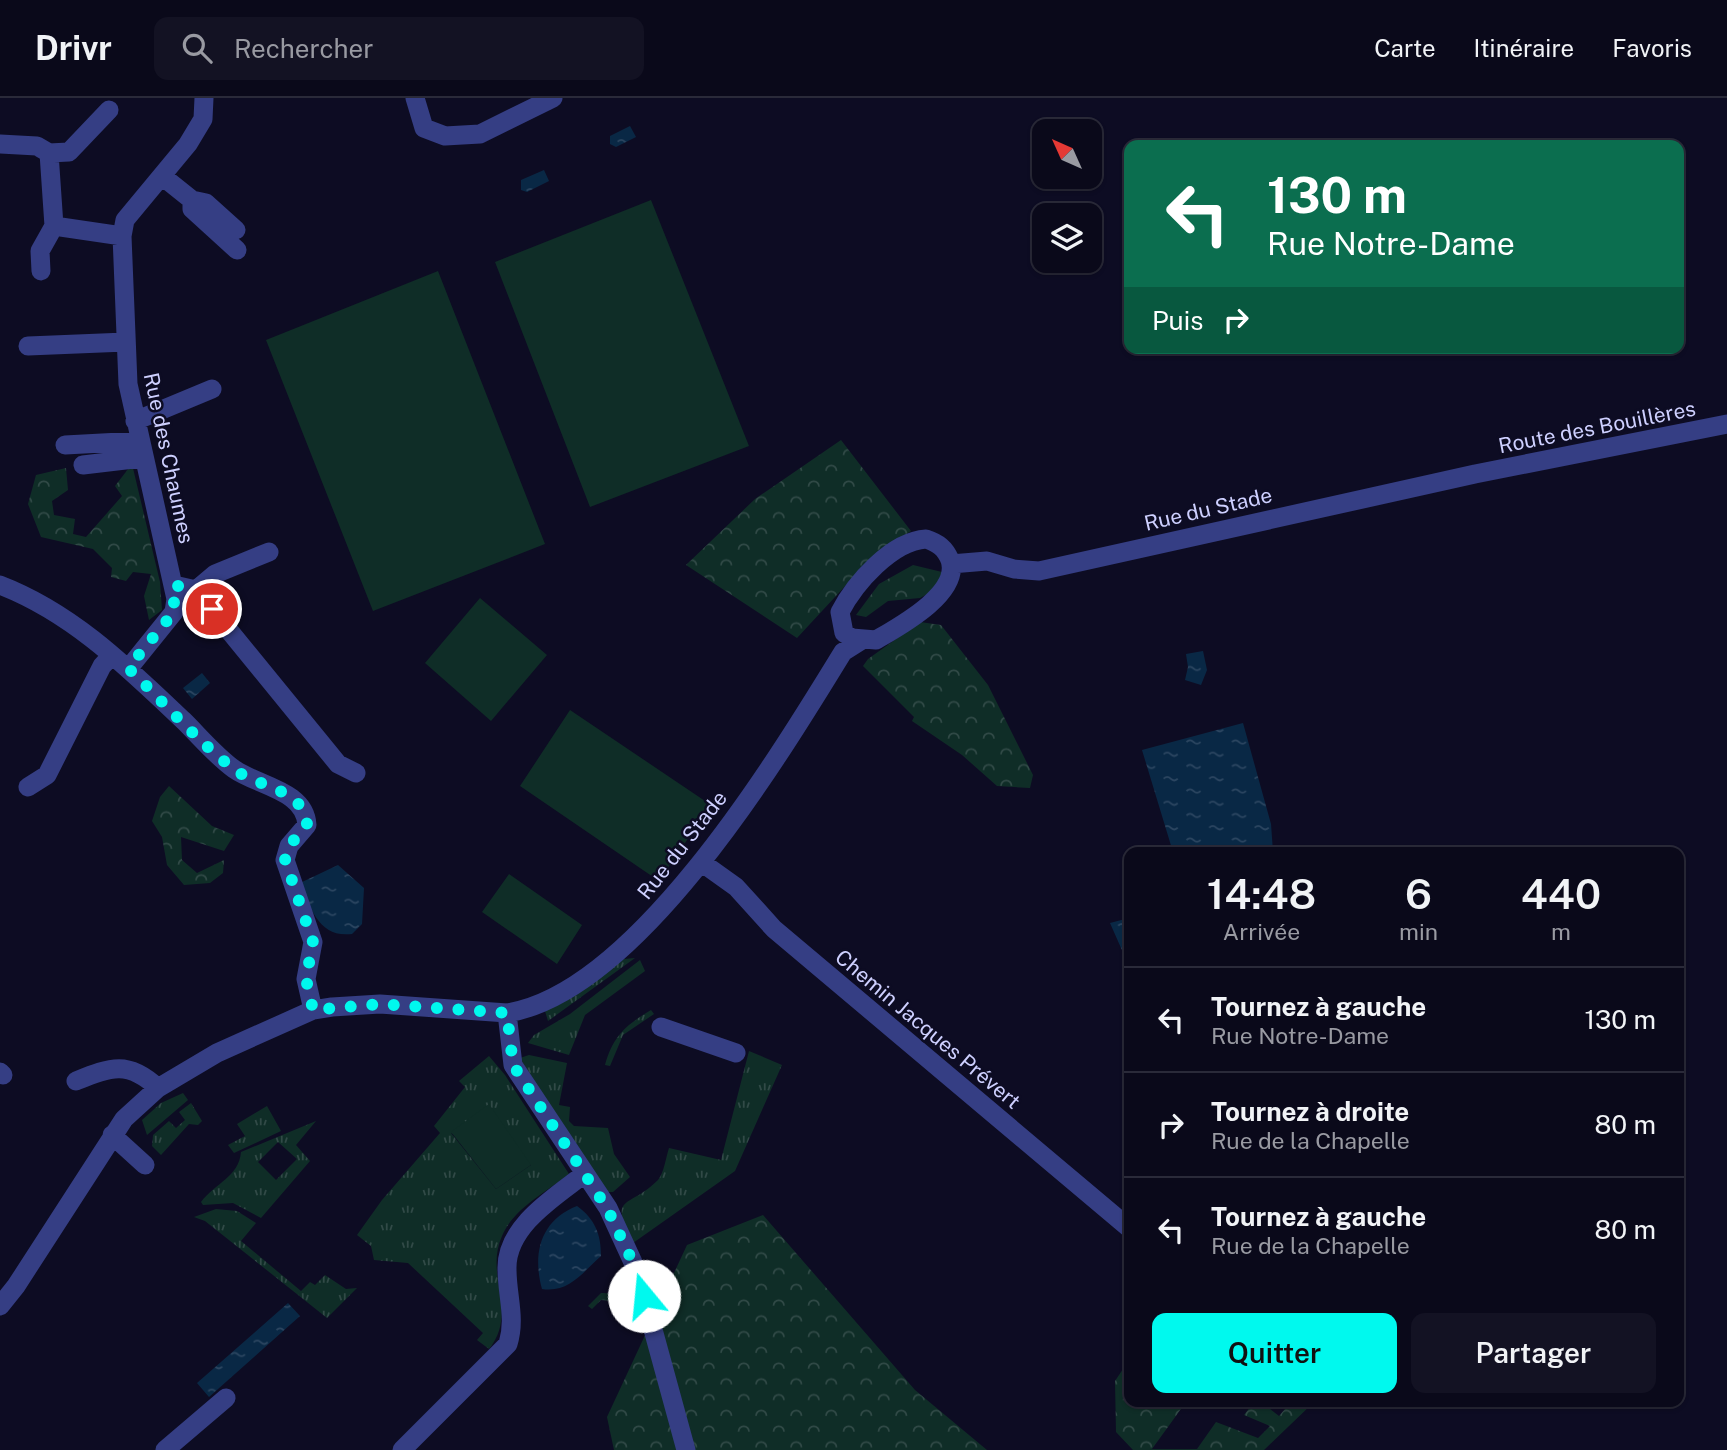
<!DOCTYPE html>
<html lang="fr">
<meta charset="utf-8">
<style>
:root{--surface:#0a091a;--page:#131223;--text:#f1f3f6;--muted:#999aa2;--line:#2a2a39;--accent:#00f9ee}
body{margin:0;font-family:"Public Sans",sans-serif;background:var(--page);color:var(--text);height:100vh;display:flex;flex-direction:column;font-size:26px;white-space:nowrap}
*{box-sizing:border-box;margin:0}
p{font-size:23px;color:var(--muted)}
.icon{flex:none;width:38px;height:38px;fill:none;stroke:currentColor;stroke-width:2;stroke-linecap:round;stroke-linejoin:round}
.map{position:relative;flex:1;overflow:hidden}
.details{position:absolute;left:1124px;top:749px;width:560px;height:560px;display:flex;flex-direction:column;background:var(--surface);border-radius:14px;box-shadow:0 2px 5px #0004,0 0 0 2px var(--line)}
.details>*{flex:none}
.hud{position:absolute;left:1124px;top:42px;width:560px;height:214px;border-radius:14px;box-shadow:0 2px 5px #0004,0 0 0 2px var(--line);background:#0b6e4f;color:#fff;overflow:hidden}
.needle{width:46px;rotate:315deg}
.tools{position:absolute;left:1032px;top:21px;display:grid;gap:14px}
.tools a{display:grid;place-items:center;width:70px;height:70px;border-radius:14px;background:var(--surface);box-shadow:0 2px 5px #0004,0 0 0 2px var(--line);font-size:35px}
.pin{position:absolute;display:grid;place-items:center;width:60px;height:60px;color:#fff;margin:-30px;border:4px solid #fff;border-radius:50%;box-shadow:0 2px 7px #0007}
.me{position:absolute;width:77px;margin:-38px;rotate:343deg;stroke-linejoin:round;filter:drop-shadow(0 0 5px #0008)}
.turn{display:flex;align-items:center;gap:24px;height:147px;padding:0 28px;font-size:32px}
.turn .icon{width:91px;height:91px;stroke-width:2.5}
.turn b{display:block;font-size:49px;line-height:60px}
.then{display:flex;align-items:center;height:66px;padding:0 28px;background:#0003;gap:14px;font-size:26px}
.eta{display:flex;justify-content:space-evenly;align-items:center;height:119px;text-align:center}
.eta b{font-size:42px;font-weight:600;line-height:49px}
.cta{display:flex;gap:14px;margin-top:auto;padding:14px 28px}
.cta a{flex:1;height:80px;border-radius:14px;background:var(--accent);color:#111;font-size:28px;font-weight:600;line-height:80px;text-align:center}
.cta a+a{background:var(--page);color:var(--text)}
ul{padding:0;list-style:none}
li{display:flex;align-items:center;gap:21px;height:105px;padding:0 28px;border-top:2px solid var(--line)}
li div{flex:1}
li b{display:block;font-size:26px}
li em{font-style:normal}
header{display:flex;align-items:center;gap:42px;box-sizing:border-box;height:98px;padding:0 35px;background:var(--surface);border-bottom:2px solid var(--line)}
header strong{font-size:33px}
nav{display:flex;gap:38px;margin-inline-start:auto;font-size:24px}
.search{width:490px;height:63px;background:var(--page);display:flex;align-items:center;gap:18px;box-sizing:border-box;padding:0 24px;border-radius:14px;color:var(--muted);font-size:26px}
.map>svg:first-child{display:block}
</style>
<header>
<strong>Drivr</strong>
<div class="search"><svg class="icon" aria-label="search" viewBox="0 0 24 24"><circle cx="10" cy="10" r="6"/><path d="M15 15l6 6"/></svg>Rechercher</div>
<nav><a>Carte</a><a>Itinéraire</a><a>Favoris</a></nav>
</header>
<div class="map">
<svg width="1727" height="1352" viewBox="0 0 1727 1352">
<defs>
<pattern id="grass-tufts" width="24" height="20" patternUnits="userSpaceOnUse" patternTransform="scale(1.75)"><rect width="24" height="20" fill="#0f2d27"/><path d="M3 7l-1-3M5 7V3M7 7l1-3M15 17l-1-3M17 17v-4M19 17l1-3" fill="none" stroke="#314a47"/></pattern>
<pattern id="forest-crowns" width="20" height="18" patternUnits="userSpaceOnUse" patternTransform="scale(1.75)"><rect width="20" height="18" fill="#0f2d27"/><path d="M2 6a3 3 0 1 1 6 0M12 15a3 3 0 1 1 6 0" fill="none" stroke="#314a47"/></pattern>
<pattern id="water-ripples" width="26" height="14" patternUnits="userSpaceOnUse" patternTransform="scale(1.75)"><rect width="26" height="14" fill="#092845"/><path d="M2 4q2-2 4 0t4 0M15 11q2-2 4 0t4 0" fill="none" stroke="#2c4661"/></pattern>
</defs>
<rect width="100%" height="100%" fill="#0d0c23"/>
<!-- grass -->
<path fill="url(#grass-tufts)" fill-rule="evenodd" d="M635,860l-87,63 -3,-10 79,-52z
M640,862l5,11 -60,44 -16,40 -41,-12 6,-8 36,-21z
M651,912l3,4 -31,21 -13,31 -5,-1c8,-29 21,-40 46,-55z
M749,953l33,14 -47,106 -102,72c-25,-50 -5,-33 25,-63 6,-7 8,-23 11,-32l52,12z
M529,957l38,8 -8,42 11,2 -1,14 5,5 34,2 6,26 16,23 -17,15h-9l-84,-134z
M489,958l16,19 64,99c-23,18 -56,35 -67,62 -18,40 17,75 -13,113l-12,-9 6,-7 -75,-70 -34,-3 -3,-14 -14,-11 25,-35 58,-67 -6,-7 31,-39 -6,-6zM451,1035l80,32 -35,24z
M183,995l5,7 -41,35 -5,-15 19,-17z
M191,1005l11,18 -4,4 -9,-1 -28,31 -9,-9 1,-11 16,-14 7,7 9,-8 -6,-8z
M267,1008l14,25 -47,22 -6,-8 17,-9 -8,-12z
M316,1023l-20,24 14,16 -49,57 -28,-15 -30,2 -2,-3c14,-19 38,-25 40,-50zM278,1044l19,17 -21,21 -18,-18z
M216,1111l21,2 19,12 -15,18 60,50 9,-9 5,3 10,-10 21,14 11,-1 -30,30 -122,-97 -11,-4z"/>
<!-- forest -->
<path fill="url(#forest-crowns)" d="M841,342l70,91 -38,25 -76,82 -111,-73 69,-66z
M132,366l28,118 2,28 -13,10 -5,-24 7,-22 -18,-2 -7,9 -15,-4 1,-9 -19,-19 -52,-12 -13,-33 8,-29 30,-7 2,22 -16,11 2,14 21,4 -2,15 13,3 36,-41 -7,-10z
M913,467l29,7 -4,16 -18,10 -32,3 -22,16 -10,-2 23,-31z
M920,524l21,3 47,60 45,90 -3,13 -33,-2 -35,-31 -50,-34 2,-4 -51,-51 5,-7z
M169,688l43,40 22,9 -10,16 -43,-14 1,23 15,13 27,-13 -1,13 -13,10 -26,2 -17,-20 -5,-28 -10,-16 8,-24z
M763,1117l152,175 72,60h-373l-7,-33 80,-172z
M601,1195c20,-1 33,13 34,34h-6l-5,-13 -12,-13 -11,-1 -9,9 -4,-3z
M1129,1262v42h57l-34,47h45l19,-27 42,16 12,-12 -26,-11 10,-13h7l18,14 12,-14h23l-50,48h-131l-17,-18 -1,-51z"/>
<!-- garden -->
<path fill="#0f2d27" d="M651,102l98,246 -159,61 -95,-245z
M438,173l107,273 -172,67 -107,-271z
M480,500l67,57 -56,66 -66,-58z
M570,612l141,95 -52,76 -139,-95z
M509,776l73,51 -25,39 -75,-52z
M489,1006l42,61 -35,24 -45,-57z"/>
<!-- water -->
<path fill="url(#water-ripples)" d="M630,28l6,11 -20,10 -6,-3v-8z
M544,72l5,11 -22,11 -6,-2v-10z
M1203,553l4,19 -6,15 -16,-5 3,-13 -2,-13z
M202,575l8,10 -18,16 -9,-11z
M1243,625l28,101 2,28h-100l-31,-102z
M338,767l26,23 -2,36 -10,10c-33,4 -41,-25 -52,-51z
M1129,820v48l-19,-43z
M577,1108c18,13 24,28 24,50 -19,17 -32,37 -59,33 -10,-36 -1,-69 35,-83z
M288,1205l12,13 -91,81 -12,-14z"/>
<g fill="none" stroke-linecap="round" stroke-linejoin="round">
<!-- minor -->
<path stroke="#353e84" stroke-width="19" d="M415,0l9,30 21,8 35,-2 73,-36
M0,46l37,2 12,7 20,-1 40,-42
M49,55l5,73 68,10
M162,78l30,24 14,3 30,27
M192,102v9l45,41
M41,173l-1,-20 14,-25
M28,248l98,-4
M135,323l77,-32
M65,347l74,-4
M83,367l59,-7
M926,441c12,4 19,9 24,21 11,33 -50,66 -74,80l-24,-2 -8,-5 -4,-21c15,-29 52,-71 86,-73z
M951,466l36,-3 27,8 25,2 436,-97 252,-50
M0,487c73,28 128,83 184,136 16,16 32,35 50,48 24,17 71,21 73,56l-18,21 -4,14 28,82 -7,37 7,31
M174,487l22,5 142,174 18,9
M196,492l19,-16 54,-22
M128,571l46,-57 2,-13 -48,-215 -6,-148 3,-16 63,-76 15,-25 1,-21
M28,689l19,-12 55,-109 10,-11
M701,764l35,25 38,42 355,299
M507,915l6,52 95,143 29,63 49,179
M661,929l75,26
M0,974l3,3
M76,983c35,-14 52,-21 82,7
M112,1037l33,30
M0,1208l16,-20 108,-167 34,-31 59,-35 96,-43 19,-3 48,-3 127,9c129,-20 271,-255 336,-361l19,-12
M165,1352l61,-52
M402,1352l106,-106c8,-26 -1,-48 -1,-75 -1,-42 46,-71 76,-94"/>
</g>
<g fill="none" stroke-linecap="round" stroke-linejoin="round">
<!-- route -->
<path stroke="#00f9ee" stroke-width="12" stroke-dasharray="0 21.6" d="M212,511l-16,-19 -22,-5v27l-46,56c33,31 71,75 106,101 23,18 71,20 73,56l-18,21 -4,14 28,82 -7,37 7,31 67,-6 127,9 6,52 94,143 30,63 7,25"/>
</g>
<g text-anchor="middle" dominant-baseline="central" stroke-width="5" stroke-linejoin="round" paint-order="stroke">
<!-- street labels -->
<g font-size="21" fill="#ced0ff" stroke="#0d0c23">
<text transform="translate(1597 329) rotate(-11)">Route des Bouillères</text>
<text transform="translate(169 360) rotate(78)">Rue des Chaumes</text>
<text transform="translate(1208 411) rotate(-13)">Rue du Stade</text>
<text transform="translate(682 747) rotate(-52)">Rue du Stade</text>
<text transform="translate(928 931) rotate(40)">Chemin Jacques Prévert</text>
</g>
</g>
</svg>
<div class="tools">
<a><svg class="needle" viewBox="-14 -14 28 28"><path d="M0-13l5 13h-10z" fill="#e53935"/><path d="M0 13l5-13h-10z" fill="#999aa2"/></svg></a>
<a><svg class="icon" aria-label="layers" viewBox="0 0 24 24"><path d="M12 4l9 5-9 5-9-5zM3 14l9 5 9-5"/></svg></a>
</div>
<div class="pin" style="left:212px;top:511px;background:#d93025"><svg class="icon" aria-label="arrive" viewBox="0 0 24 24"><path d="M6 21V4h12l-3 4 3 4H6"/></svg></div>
<svg class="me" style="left:644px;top:1198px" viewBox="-20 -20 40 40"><circle r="19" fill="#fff"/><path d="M0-13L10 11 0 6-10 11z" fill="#00f9ee"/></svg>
<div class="hud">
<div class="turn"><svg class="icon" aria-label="left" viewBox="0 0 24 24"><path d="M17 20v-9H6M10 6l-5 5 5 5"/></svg><div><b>130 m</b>Rue Notre-Dame</div></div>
<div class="then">Puis<svg class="icon" aria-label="right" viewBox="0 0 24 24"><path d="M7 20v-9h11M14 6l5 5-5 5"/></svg></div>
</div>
<section class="details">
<div class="eta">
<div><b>14:48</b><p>Arrivée</p></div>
<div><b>6</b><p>min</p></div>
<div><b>440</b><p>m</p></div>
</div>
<ul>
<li><svg class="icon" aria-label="left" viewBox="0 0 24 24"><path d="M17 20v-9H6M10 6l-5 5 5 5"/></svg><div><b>Tournez à gauche</b><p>Rue Notre-Dame</p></div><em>130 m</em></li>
<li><svg class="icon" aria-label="right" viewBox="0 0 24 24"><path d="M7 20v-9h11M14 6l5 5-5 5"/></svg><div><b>Tournez à droite</b><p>Rue de la Chapelle</p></div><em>80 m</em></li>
<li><svg class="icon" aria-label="left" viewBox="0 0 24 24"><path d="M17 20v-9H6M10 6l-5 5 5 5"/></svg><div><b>Tournez à gauche</b><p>Rue de la Chapelle</p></div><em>80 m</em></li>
</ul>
<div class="cta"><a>Quitter</a><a>Partager</a></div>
</section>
</div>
